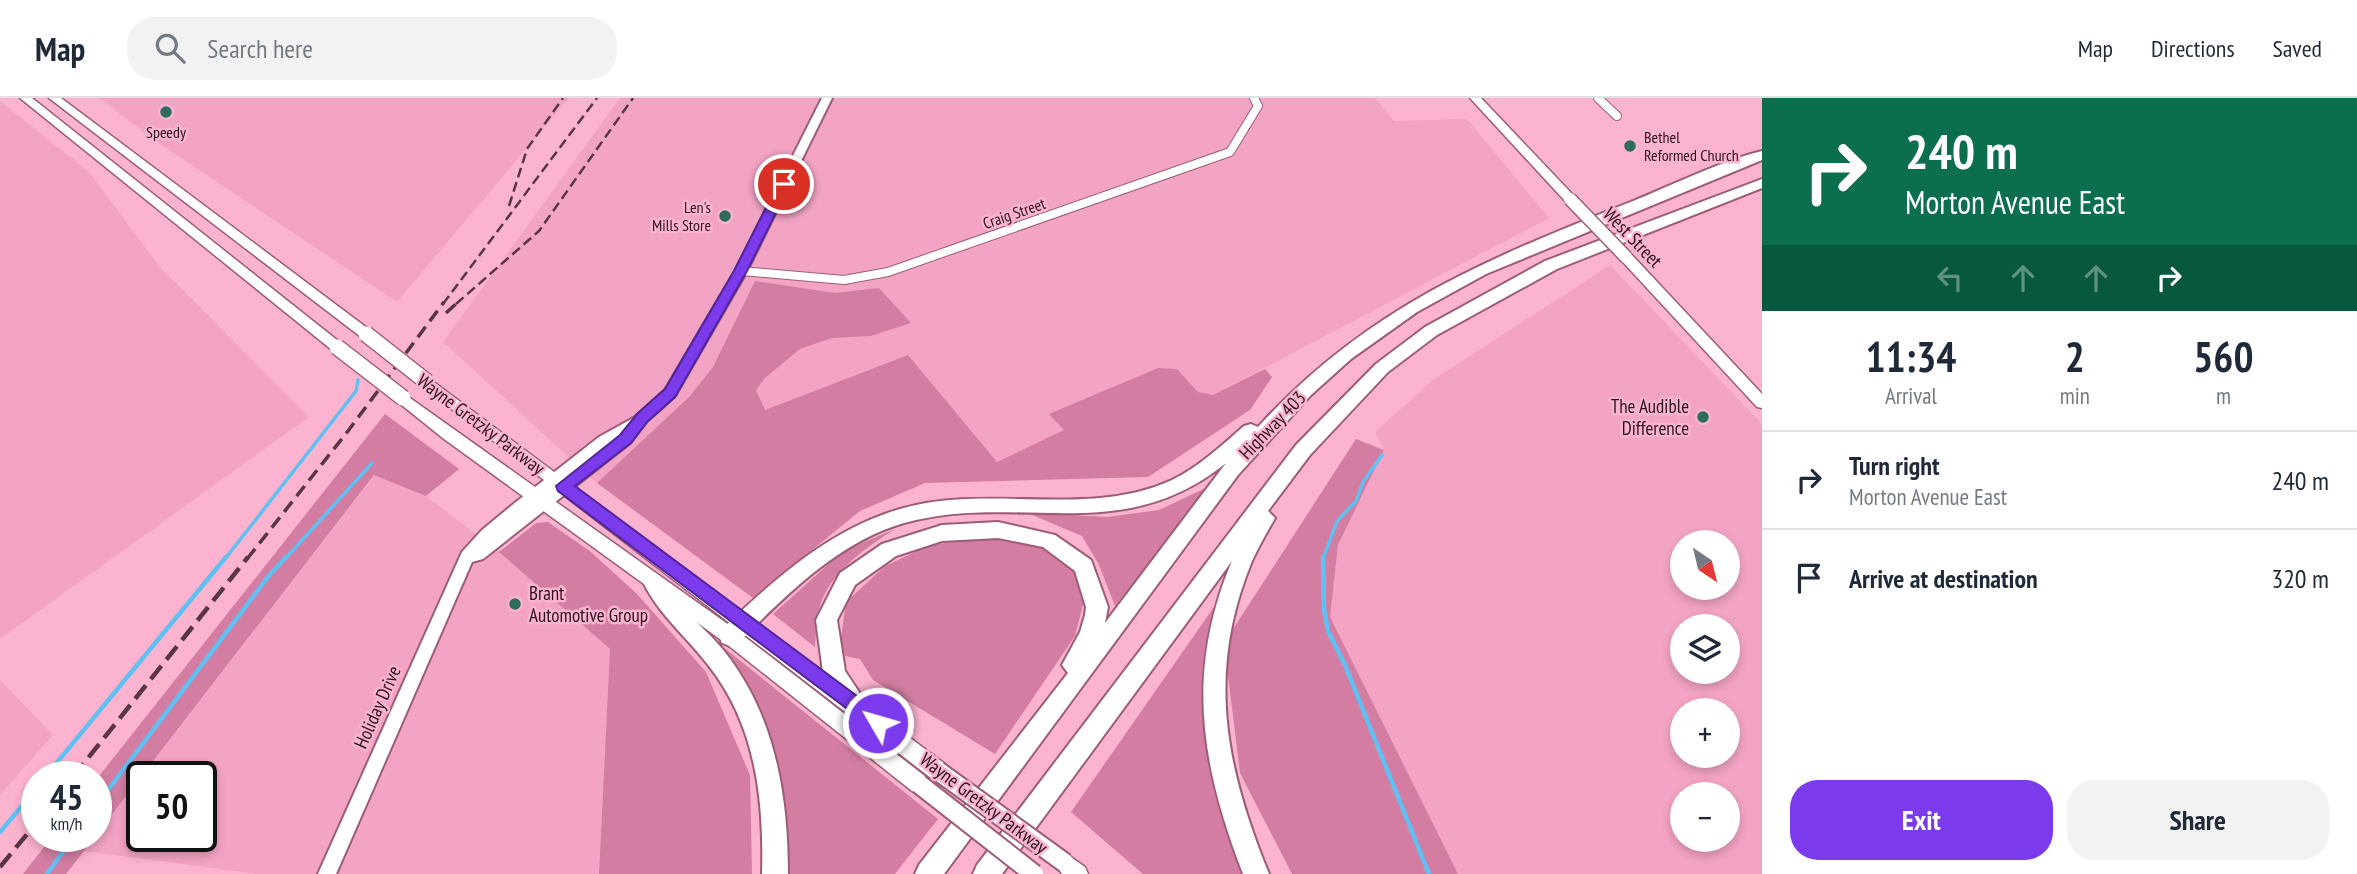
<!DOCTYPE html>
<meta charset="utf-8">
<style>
:root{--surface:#fff;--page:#f2f2f3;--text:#1f2937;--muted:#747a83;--line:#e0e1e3;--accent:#7c3aed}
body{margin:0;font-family:"PT Sans Narrow",sans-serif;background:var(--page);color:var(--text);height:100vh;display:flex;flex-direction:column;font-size:26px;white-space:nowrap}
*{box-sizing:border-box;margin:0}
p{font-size:23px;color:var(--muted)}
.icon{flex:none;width:38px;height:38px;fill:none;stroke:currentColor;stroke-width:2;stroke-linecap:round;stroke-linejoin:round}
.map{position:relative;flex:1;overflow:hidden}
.panel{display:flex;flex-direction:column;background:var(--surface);width:595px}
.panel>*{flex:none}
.hud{background:#0b6e4f;color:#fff;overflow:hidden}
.needle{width:46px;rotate:145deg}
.controls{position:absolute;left:1670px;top:432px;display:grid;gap:14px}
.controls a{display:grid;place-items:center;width:70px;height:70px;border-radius:50%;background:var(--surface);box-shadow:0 4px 10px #0003;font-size:35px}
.speed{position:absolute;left:21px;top:663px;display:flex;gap:14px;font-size:35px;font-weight:700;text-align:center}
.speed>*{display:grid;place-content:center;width:91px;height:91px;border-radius:50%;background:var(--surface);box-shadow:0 4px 10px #0003;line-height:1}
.speed small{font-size:18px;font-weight:400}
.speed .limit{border:4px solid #111;border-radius:10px;background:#fff;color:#111}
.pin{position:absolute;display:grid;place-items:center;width:60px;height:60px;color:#fff;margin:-30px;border:4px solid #fff;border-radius:50%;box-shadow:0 2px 7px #0007}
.me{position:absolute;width:77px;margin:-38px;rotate:308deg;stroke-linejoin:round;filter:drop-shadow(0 0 5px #0008)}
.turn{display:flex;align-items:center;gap:24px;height:147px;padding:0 28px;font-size:32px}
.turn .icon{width:91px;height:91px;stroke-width:2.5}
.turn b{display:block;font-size:49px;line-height:60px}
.lanes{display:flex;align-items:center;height:66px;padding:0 28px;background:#0003;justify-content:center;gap:35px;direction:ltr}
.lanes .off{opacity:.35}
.eta{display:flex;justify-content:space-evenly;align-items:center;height:119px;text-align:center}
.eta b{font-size:42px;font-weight:600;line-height:49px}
.action{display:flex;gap:14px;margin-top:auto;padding:14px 28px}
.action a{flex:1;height:80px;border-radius:28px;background:var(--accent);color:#fff;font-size:28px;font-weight:600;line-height:80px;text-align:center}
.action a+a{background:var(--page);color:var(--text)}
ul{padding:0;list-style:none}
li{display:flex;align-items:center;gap:21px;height:98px;padding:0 28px;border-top:2px solid var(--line)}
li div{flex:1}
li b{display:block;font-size:26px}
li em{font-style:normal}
header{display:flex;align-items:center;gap:42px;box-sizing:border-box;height:98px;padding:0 35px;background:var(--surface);border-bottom:2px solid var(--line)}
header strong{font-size:33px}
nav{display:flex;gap:38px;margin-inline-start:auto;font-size:24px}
.search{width:490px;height:63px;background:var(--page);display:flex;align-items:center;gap:18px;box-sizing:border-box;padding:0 24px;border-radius:28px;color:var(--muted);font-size:26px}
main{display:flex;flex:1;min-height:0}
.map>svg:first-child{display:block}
</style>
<header>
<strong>Map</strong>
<div class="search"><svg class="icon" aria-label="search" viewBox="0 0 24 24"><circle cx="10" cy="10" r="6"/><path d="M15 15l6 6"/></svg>Search here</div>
<nav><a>Map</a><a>Directions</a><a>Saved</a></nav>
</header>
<main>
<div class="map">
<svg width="1762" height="776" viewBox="0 0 1762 776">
<rect width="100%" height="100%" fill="#fcb3d0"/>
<!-- built -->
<path fill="#f3a3c4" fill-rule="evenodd" d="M100,0h469l-172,204 -246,-164z
M620,0h755l19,23 73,-2 82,99 -336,177 -15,-3 -21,-22 -127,44 15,16 -69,32 -88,-107 -143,55 -9,-20 9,-12 35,-29 32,-11 39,-2 39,-13 -31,-35 -43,5 -81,-12 -41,86 -24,29 -93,87 -154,-141z
M0,3l89,71 69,93 151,152 -309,222z
M1610,167l152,159v450h-304l-128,-257 8,-72 46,-94 -9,-19 58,-52zM1682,444h45v46h-45zM1682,528h45v46h-45zM1682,612h45v46h-45zM1682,696h45v46h-45z
M375,377l51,21 73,56 111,97 -11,225h-342l-173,-23zM142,679h59v59h-59z
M0,582l53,55 -53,60z"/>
<!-- green -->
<path fill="#d27da1" d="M755,183l80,12 44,-5 32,35 -40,13 -39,2 -32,11 -35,29 -9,12 9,20 143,-55 89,107 67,-32 -15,-16 109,-46 19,1 21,23 15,3 52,-26 7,8 -22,33 -102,67 -223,6 -65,28 -107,87 -156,-115 93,-87 23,-29z
M385,316l74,55 -33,27 -52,-21 -278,360v-55z
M1356,341l28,11 -46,95 -8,72 128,257h-166l-52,-101 -16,-130z
M1214,386l-99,122 -16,-41 -17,-29 -57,-24 82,5 52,-7z
M548,424l43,30 46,42 69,78 44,103 2,99h-153l11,-225 -111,-97 37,-29z
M895,431c-31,20 -70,46 -77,85 -2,11 -2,22 -3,33l-42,-33 70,-63z
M991,437l48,7 31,18 16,33 -11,43 -80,118 -122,-74 -13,-21 -15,-3 -5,-11 6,-43 39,-36 43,-20z
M1216,506l-6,25 -3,121 41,124h-105l-72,-62z
M718,545l220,176 -43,55h-111l4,-47 -18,-83z
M52,739h43l-29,37h-43z"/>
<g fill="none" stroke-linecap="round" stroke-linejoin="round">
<!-- stream-far1 -->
<path stroke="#60c0f2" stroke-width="3.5" d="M225,461l131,-168 2,-11
M285,461l87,-96
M1323,461l14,-38 19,-20 7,-19 19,-27"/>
<!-- stream -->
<path stroke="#60c0f2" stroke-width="4.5" d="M1323,459l1,52 4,22 17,34 84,209
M45,679l181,-220
M96,708l171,-228 19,-21
M0,734l37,-44
M47,776l27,-38"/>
<defs>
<path id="minor" d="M1598,0l19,18
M741,173l103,9 44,-8 342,-120 28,-46 -4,-8"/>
<path id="tertiary" d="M822,0h10l-85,173 -72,125 -28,25 -17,22 -147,116 -11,3 -136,312h-18l144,-322 20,-22 34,-28 83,-65 36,-20 30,-27 70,-119z"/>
<path id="secondary" d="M20,0h12l310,246 2,3 -2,3h-10z
M49,0h12l310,233 2,3 -2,3h-10z
M1470,0h11l93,98v6h-8z
M1626,155l5,1 131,140v14l-5,-1 -136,-147 -1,-3z
M427,279l518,387 3,7 -3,7 -7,2 -7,-2 -509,-392 -2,-4z
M403,295l333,237 190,147 3,7 -3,7 -7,3 -7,-3 -188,-149 -280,-203 -46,-37 -2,-4z
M1065,755l20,14 3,7h-26l-7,-11 3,-7z"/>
<path id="motorway" d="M1762,53v9l-276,114 -69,38 -66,47 -40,36 -73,80 -294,399h-29l4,-9 149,-192 -6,-8 18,-33 5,-17 1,-8 -11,-36 -32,-24 -45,-9 -56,3 -46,15 -41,29 -18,35 8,51 24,36 -3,7 -8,4 -8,-4 -10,-12 -17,-30 -7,-52 24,-47 42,-29 60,-19 56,-3 57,13 36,25 17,47 -3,16 121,-160c-106,86 -207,28 -322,60 -66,19 -119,73 -166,120l-8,3 -8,-3 -3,-7 3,-7c52,-49 108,-100 178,-120 89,-26 187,10 272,-29 27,-13 50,-35 72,-54l7,-2 7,3c111,-121 227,-167 375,-226 40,-16 88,-40 129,-50z
M1762,81v9l-205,81 -120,66 -49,37 -78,83 -42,56 7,7c-8,14 -16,28 -23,43 -46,111 -27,206 17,313h-26c-42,-109 -58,-202 -11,-313l-230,313h-29l4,-9 319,-420 80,-81 49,-37 120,-66z
M653,475c13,5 21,25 31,36 13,14 28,27 40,42 51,64 64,144 64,223h-26c2,-74 -6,-148 -53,-208 -22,-29 -50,-51 -66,-84l3,-6z"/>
</defs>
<!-- minor casing -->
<use href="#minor" stroke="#9d5c77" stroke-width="10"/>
<!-- tertiary casing -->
<use href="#tertiary" stroke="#9d5c77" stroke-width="4"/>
<!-- secondary casing -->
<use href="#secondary" stroke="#9d5c77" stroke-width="3"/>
<!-- motorway casing -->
<use href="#motorway" stroke="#9d5c77" stroke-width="4"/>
<!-- minor -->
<use href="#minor" stroke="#fff" stroke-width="8"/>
<!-- tertiary -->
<use href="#tertiary" fill="#fff" fill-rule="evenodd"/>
<!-- secondary -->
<use href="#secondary" fill="#fff" fill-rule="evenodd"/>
<!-- motorway -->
<use href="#motorway" fill="#fff" fill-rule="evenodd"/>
<!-- rail-far2 -->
<path stroke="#593545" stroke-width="2.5" stroke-dasharray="10 5" stroke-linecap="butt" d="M509,108l18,-57 36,-51
M443,206l154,-206
M456,206l83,-73 94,-133"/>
<!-- rail-far1 -->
<path stroke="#593545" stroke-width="3.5" stroke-dasharray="13 7" stroke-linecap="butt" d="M446,215l12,-11
M247,461l101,-128 96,-129"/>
<!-- rail -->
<path stroke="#593545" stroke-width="4.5" stroke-dasharray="17 8" stroke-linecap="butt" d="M73,679l175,-220
M0,769l37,-45"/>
<defs>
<path id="secondary-bridge-far2" d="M1570,101l56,58"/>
<path id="secondary-bridge-far1" d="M366,236l61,48
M337,249l66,51"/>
<path id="secondary-bridge" d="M938,673l127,92
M919,686l115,90"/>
</defs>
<!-- secondary-bridge-far2 casing -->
<use href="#secondary-bridge-far2" stroke="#9d5c77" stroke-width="15" stroke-linecap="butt"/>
<!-- secondary-bridge-far1 casing -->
<use href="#secondary-bridge-far1" stroke="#9d5c77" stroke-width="18" stroke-linecap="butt"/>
<!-- secondary-bridge casing -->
<use href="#secondary-bridge" stroke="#9d5c77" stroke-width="22" stroke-linecap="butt"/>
<!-- secondary-bridge-far2 -->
<use href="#secondary-bridge-far2" stroke="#fff" stroke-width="12"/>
<!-- secondary-bridge-far1 -->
<use href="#secondary-bridge-far1" stroke="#fff" stroke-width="15"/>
<!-- secondary-bridge -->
<use href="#secondary-bridge" stroke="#fff" stroke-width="18"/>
</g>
<!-- route -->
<path fill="#7c3aed" stroke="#51269a" stroke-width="2" d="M784,83l6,3 -43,87 -72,126 -28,25 -16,21 -56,43 310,231 3,6 -3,6 -7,3 -320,-241 -2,-5 64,-51 17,-21 28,-25 69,-118 44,-87z"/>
<!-- markers -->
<g fill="#2c6d5d" stroke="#fcb3d0" stroke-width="2.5">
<circle cx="166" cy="14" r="7"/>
<circle cx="1630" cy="48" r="7"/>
<circle cx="725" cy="118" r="7"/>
<circle cx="1703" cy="319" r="7"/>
<circle cx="515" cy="506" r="7"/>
</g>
<g text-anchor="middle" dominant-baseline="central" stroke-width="5" stroke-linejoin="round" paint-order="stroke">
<!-- far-poi labels -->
<g font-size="16" fill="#2a101c" stroke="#fcb3d0">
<text x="166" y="34">Speedy</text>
<text x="1644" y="39" text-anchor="start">Bethel<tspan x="1644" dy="18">Reformed Church</tspan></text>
<text x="711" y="109" text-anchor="end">Len's<tspan x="711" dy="18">Mills Store</tspan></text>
</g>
<!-- far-street labels -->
<g font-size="16" fill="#2a101c" stroke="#fcb3d0">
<text transform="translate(1014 115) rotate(-19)">Craig Street</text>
</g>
<!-- street labels -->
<g font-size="19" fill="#2a101c" stroke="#fcb3d0">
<text transform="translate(1633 139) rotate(46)">West Street</text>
<text transform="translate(481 326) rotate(37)">Wayne Gretzky Parkway</text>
<text transform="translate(1272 327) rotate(-46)">Highway 403</text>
<text transform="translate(377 609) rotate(-66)">Holiday Drive</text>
<text transform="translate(984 705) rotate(37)">Wayne Gretzky Parkway</text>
</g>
<!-- poi labels -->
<g font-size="19" fill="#2a101c" stroke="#fcb3d0" text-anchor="end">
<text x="1689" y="308">The Audible<tspan x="1689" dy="22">Difference</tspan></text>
<text x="529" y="495" text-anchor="start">Brant<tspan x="529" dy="22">Automotive Group</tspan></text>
</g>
</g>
</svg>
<div class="controls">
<a><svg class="needle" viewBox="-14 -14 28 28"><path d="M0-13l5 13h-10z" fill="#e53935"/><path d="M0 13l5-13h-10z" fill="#747a83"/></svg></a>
<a><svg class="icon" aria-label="layers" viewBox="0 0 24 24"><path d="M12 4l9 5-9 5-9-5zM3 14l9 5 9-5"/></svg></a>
<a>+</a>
<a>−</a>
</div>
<div class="speed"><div>45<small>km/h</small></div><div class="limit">50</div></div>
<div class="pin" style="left:784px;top:86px;background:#d93025"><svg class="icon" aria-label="arrive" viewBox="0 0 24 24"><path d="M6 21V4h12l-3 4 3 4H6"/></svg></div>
<svg class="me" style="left:878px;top:625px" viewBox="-20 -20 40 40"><circle r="17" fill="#7c3aed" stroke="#fff" stroke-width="3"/><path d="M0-11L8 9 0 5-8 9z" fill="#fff"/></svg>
</div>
<section class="panel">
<div class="hud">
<div class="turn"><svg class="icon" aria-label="right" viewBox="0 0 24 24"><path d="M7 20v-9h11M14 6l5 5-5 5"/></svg><div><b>240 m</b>Morton Avenue East</div></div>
<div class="lanes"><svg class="icon off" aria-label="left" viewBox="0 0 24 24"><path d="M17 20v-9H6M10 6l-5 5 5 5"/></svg><svg class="icon off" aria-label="ahead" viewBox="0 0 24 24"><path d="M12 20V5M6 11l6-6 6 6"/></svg><svg class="icon off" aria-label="ahead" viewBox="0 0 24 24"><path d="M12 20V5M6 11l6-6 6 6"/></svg><svg class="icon" aria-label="right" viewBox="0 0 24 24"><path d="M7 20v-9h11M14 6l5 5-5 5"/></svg></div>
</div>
<div class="eta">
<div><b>11:34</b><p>Arrival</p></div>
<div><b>2</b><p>min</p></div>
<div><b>560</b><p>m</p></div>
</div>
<ul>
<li><svg class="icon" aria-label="right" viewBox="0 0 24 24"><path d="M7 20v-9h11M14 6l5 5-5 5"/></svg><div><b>Turn right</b><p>Morton Avenue East</p></div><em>240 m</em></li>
<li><svg class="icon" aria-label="arrive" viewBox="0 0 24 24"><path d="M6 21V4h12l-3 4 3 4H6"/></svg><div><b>Arrive at destination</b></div><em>320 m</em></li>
</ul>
<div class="action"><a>Exit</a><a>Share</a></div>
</section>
</main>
